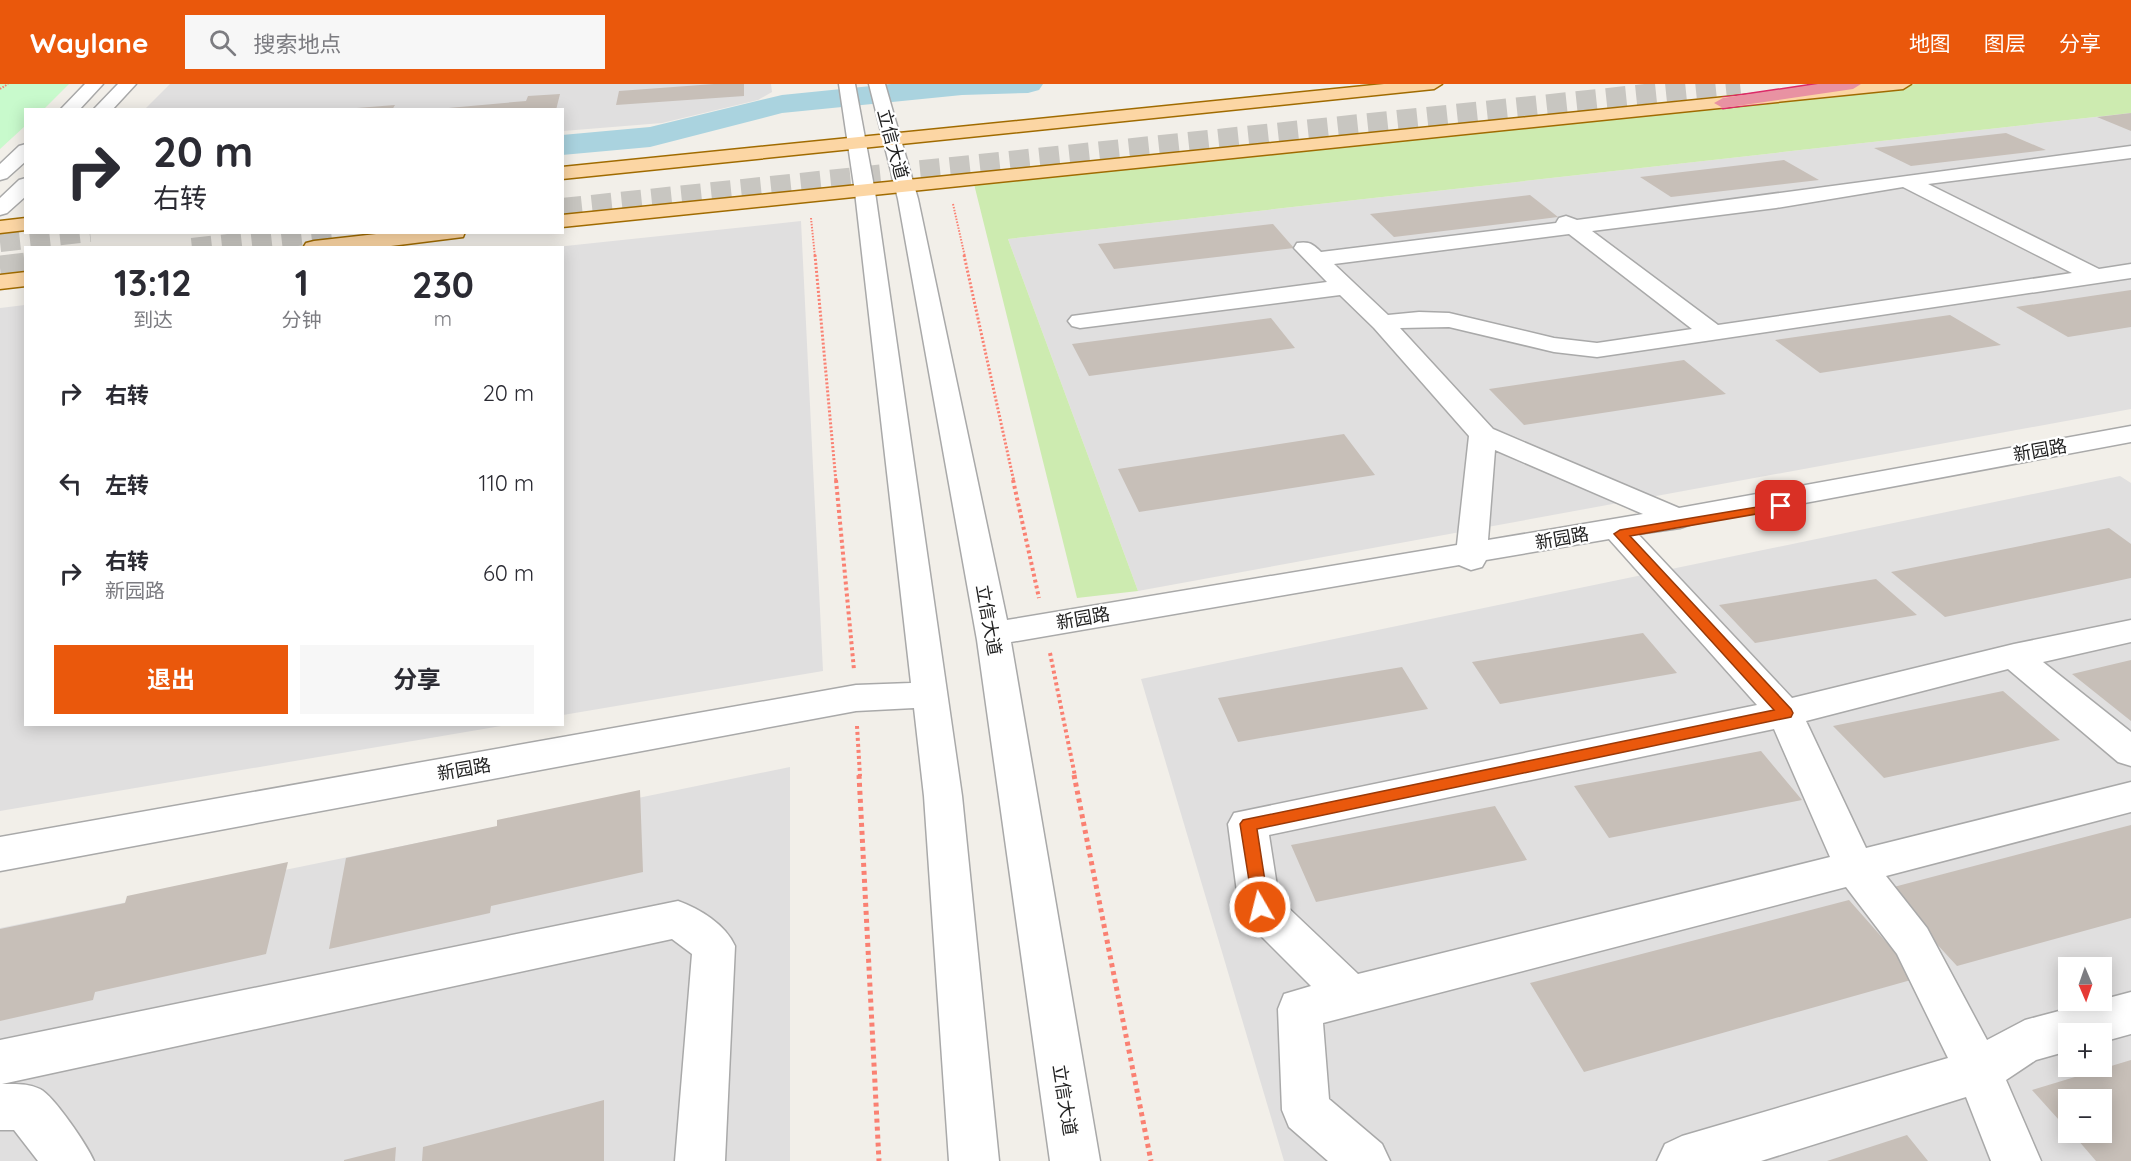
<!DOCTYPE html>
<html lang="zh">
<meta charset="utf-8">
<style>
:root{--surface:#fff;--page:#f7f7f7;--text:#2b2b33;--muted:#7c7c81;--accent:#ea580c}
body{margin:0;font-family:Quicksand,"Noto Sans SC",sans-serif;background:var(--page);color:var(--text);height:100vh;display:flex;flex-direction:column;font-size:22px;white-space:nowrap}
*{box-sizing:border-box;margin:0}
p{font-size:20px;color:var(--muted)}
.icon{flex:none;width:33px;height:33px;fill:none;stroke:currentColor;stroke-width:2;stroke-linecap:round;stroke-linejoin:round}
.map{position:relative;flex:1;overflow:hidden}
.drawer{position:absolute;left:24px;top:162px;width:540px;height:480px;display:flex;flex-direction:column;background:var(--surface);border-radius:0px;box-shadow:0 3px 15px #0003}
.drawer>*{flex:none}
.guide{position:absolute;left:24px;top:24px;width:540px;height:126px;border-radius:0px;box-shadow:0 3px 15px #0003;background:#fff;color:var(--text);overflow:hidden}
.needle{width:39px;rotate:178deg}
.controls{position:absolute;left:2058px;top:873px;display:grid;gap:12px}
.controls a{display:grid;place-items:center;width:54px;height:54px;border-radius:0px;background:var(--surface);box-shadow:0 3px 15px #0003;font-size:30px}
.pin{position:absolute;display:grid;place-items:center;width:51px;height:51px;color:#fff;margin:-26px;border-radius:12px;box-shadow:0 3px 9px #0006}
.me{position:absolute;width:66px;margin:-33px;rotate:352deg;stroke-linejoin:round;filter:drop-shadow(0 0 4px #0008)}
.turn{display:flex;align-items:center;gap:21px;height:126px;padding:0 30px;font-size:27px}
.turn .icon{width:78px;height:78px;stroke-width:2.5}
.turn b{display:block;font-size:42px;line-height:51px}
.eta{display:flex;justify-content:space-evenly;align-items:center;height:102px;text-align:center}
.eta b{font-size:36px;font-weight:700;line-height:42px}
.cta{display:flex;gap:12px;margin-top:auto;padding:12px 30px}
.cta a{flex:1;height:69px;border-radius:0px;background:var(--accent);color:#fff;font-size:24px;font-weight:700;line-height:69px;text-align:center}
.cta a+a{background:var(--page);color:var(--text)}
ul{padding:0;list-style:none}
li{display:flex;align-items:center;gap:18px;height:90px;padding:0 30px}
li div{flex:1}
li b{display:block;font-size:22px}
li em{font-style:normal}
header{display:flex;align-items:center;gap:36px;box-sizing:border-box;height:84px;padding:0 30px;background:var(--accent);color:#fff}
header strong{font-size:28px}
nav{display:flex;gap:33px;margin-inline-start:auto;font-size:21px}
.search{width:420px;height:54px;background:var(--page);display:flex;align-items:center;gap:15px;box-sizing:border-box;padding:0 21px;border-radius:0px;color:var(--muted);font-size:22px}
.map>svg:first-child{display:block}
</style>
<header>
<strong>Waylane</strong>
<div class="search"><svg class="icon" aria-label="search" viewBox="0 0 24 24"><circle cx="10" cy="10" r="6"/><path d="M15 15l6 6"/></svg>搜索地点</div>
<nav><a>地图</a><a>图层</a><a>分享</a></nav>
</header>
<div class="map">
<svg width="2131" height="1077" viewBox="0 0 2131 1077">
<rect width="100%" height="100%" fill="#f2efe9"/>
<!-- residential -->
<path fill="#e0dfdf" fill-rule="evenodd" d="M170,0h601l1,8 -14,8 -96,23 -99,8 -1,-21h-418z
M2131,29v296l-993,182 -130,-352z
M801,137l22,450 -260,44 -1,-467 -6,-1z
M25,221l1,419 481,1 -507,86v-503z
M2120,392l11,7v678h-847l-143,-482zM2068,884h34v32h-34zM2068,950h34v32h-34zM2068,1016h34v32h-34z
M790,683v394h-790v-233z"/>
<!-- grass -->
<path fill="#cdebb0" d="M1916,0h215v29l-1123,126 130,352 -61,7 -103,-414z"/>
<!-- park -->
<path fill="#c8facc" d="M0,0h69l-25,25 -18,1 -1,16 -25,23z"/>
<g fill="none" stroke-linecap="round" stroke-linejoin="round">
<!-- river -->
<path fill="#aad3df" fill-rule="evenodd" d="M891,0h152l-4,6 -11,3 -66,2 -180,18 -132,34 -88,8v-20l88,-8 132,-32z"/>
</g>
<!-- building -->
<path fill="#c7bfb8" d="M714,0h30v12l-128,9 3,-14z
M560,10l-4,16h-130l100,-9 2,-5z
M395,21l-3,5h-35v-2z
M2131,29v18l-34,-14z
M2006,49l40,17 -135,16 -37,-18z
M1784,76l35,20 -148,17 -31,-20z
M1530,111l28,22 -164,20 -24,-23z
M1273,140l21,24 -180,21 -16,-25z
M2131,206v37l-63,10 -52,-30z
M1950,231l51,30 -181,28 -45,-33z
M1271,234l24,30 -206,28 -17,-32z
M1684,276l42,34 -202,31 -35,-36z
M1344,350l31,41 -236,37 -21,-43z
M2109,444l22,16v34l-186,39 -54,-45z
M1876,495l41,36 -162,28 -36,-38z
M1643,549l34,40 -177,31 -28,-42z
M2131,576v61l-59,-47z
M1402,583l26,42 -190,33 -20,-44z
M2003,607l57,49 -176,38 -51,-52z
M1761,667l41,49 -193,38 -35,-52z
M640,706l3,82 -152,34 -1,7 -161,36 17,-91 151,-32v-6z
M1495,722l32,54 -211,42 -25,-57z
M2131,741v93l-174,48 -71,-77z
M288,778l-22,92 -171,38 -2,8 -93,21v-92l125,-26 2,-7z
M1849,816l69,78 -334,94 -54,-89z
M2131,976v101h-35l-25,-29h31v-32h-34v30l-36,-40z
M604,1016v61h-182l1,-14z
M1907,1051l21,26h-101z
M396,1063l-1,14h-51v-1z"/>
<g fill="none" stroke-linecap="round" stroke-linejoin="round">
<!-- highway-tunnel-far1 -->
<path stroke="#c8c6c1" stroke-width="20" stroke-dasharray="20 10" stroke-linecap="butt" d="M562,124l1178,-124
M0,158l90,-10
M192,164l142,-16"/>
<!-- highway-tunnel -->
<path stroke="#c8c6c1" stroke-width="25" stroke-dasharray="25 13" stroke-linecap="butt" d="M0,184l26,-3"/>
<defs>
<path id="minor" d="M85,0h18l-24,26h-19z
M118,0h18l-24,26h-19z
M839,0h16l20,108 87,604 37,365h-50l-25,-365 -10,-88 -58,3 -856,160v-34l856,-152 55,-2 -56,-491z
M869,0h16l33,115 89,421 450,-75 12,-109 -95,-108 -34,-33 -260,33 -8,-2 -4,-5 4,-5 255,-34 -33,-34 3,-5c12,-2 16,1 24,9l235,-29 3,-5 7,-2 11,4 554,-74v12l-203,26 171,85 32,-5v14l-534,79 -43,-5 -105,-25 -49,1 93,101 186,79 452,-82v16l-439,82 -12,4 -42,6 154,164 222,-54 117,-24v22l-88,20 88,70v34l-13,-4 -110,-93 -202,52 60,127 265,-66v30l-245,64 41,52 60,112 38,-20 106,-28v42l-29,8v-8h-34v17l-32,9 -30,20 35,81h-50l-25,-64 -205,64h-104l8,-17 17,-8 266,-78 -51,-104 -51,-67 -523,136 6,76 53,45 8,17h-62l-39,-34 -7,-17 -4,-101 6,-15 27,-8 -66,-66 -6,-13 -11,-83 6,-11 523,-108 -148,-166 -123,21 -4,7 -11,3 -12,-5 -448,77 89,519h-50l-73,-521 -79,-441zM1903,103l169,86 -354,52 -126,-94 184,-23zM1569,150l123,95 -95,14 -43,-5 -105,-25 -30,-1 -31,3 -54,-51zM1495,366l148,64 -155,26zM1774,645l56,128 -472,117 -79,-75 -10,-64z
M26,60v17l-19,17 -7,2v-16l19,-18z
M26,94v18l-19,17 -7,2v-17l19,-18z
M678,817c22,8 47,23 57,45l-10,215h-50l17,-207 -20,-15 -670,145c14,0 25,-1 38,5 14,7 47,56 54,72h-56l-24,-31h-14v-90z"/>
<path id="major" d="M1384,0h58l-8,5 -872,90v-12z
M1854,0h57l-8,5 -1341,138v-12z
M26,134v12l-26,3v-12z
M394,148h71l-2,5 -88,11h-72l3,-5 8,-2z
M26,188v14l-26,3v-14z"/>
<path id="highway" d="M1818,0h43l-8,5 -130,19 -9,-5 9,-5z"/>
</defs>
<!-- minor casing -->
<use href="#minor" stroke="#a9a9a9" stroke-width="3"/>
<!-- major casing -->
<use href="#major" stroke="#a06b00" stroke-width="3"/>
<!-- highway casing -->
<use href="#highway" stroke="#dc2a67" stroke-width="3"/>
<!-- path-far3 -->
<path stroke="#fa8072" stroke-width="2" stroke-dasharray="1.5 1.5" stroke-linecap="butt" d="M0,5l8,-5
M953,120l12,53
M811,134l4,39"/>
<!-- path-far2 -->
<path stroke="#fa8072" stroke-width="3" stroke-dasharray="2 2" stroke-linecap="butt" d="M815,171l21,227
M964,171l50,227"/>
<!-- path-far1 -->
<path stroke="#fa8072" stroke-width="4" stroke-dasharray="3 3" stroke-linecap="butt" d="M836,396l18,190
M1013,396l26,118
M1050,569l25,123
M857,642l3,50"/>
<!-- path -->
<path stroke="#fa8072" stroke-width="5" stroke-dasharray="4 4" stroke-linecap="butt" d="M859,691l20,386
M1074,691l77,386"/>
<!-- minor -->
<use href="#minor" fill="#fff" fill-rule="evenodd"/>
<!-- major -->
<use href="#major" fill="#fcd6a4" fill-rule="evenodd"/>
<!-- highway -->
<use href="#highway" fill="#e892a2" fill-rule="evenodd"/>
</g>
<!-- route -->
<path fill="#ea580c" stroke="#983908" stroke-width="1.5" d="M1781,419l4,1v5l-155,27 161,173 2,4 -2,4 -534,112 12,78 -3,5 -6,3 -6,-3 -14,-88 3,-4 531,-110 -160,-176 6,-4z"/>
<g text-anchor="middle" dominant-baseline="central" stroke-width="4.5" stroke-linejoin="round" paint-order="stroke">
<!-- street labels -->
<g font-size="18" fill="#222" stroke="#fff">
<text transform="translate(893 60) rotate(75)">立信大道</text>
<text transform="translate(2040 366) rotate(-10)">新园路</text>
<text transform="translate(1562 454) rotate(-10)">新园路</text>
<text transform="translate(1083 534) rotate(-10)">新园路</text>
<text transform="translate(989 536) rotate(80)">立信大道</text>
<text transform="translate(464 685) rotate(-10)">新园路</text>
<text transform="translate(1065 1016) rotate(81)">立信大道</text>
</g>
</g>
</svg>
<div class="controls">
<a><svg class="needle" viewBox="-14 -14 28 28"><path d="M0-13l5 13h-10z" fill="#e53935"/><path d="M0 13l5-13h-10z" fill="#7c7c81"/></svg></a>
<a>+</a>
<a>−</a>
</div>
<div class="pin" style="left:1781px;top:422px;background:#d93025"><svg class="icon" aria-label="arrive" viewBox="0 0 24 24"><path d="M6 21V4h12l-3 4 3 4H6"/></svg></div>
<svg class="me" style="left:1260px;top:823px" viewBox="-20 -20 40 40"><circle r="17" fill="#ea580c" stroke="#fff" stroke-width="3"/><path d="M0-11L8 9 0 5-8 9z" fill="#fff"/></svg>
<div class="guide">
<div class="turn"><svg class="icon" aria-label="right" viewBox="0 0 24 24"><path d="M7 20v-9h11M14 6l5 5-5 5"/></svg><div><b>20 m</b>右转</div></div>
</div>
<section class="drawer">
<div class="eta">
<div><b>13:12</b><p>到达</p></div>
<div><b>1</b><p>分钟</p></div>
<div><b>230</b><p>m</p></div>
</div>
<ul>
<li><svg class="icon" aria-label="right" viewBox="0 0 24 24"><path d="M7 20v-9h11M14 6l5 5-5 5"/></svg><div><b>右转</b></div><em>20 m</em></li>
<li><svg class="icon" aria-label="left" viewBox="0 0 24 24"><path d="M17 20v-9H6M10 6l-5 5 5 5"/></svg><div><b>左转</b></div><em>110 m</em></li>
<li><svg class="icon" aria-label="right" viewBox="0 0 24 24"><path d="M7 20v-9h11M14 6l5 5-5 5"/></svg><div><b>右转</b><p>新园路</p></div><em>60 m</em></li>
</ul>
<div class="cta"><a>退出</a><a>分享</a></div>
</section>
</div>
